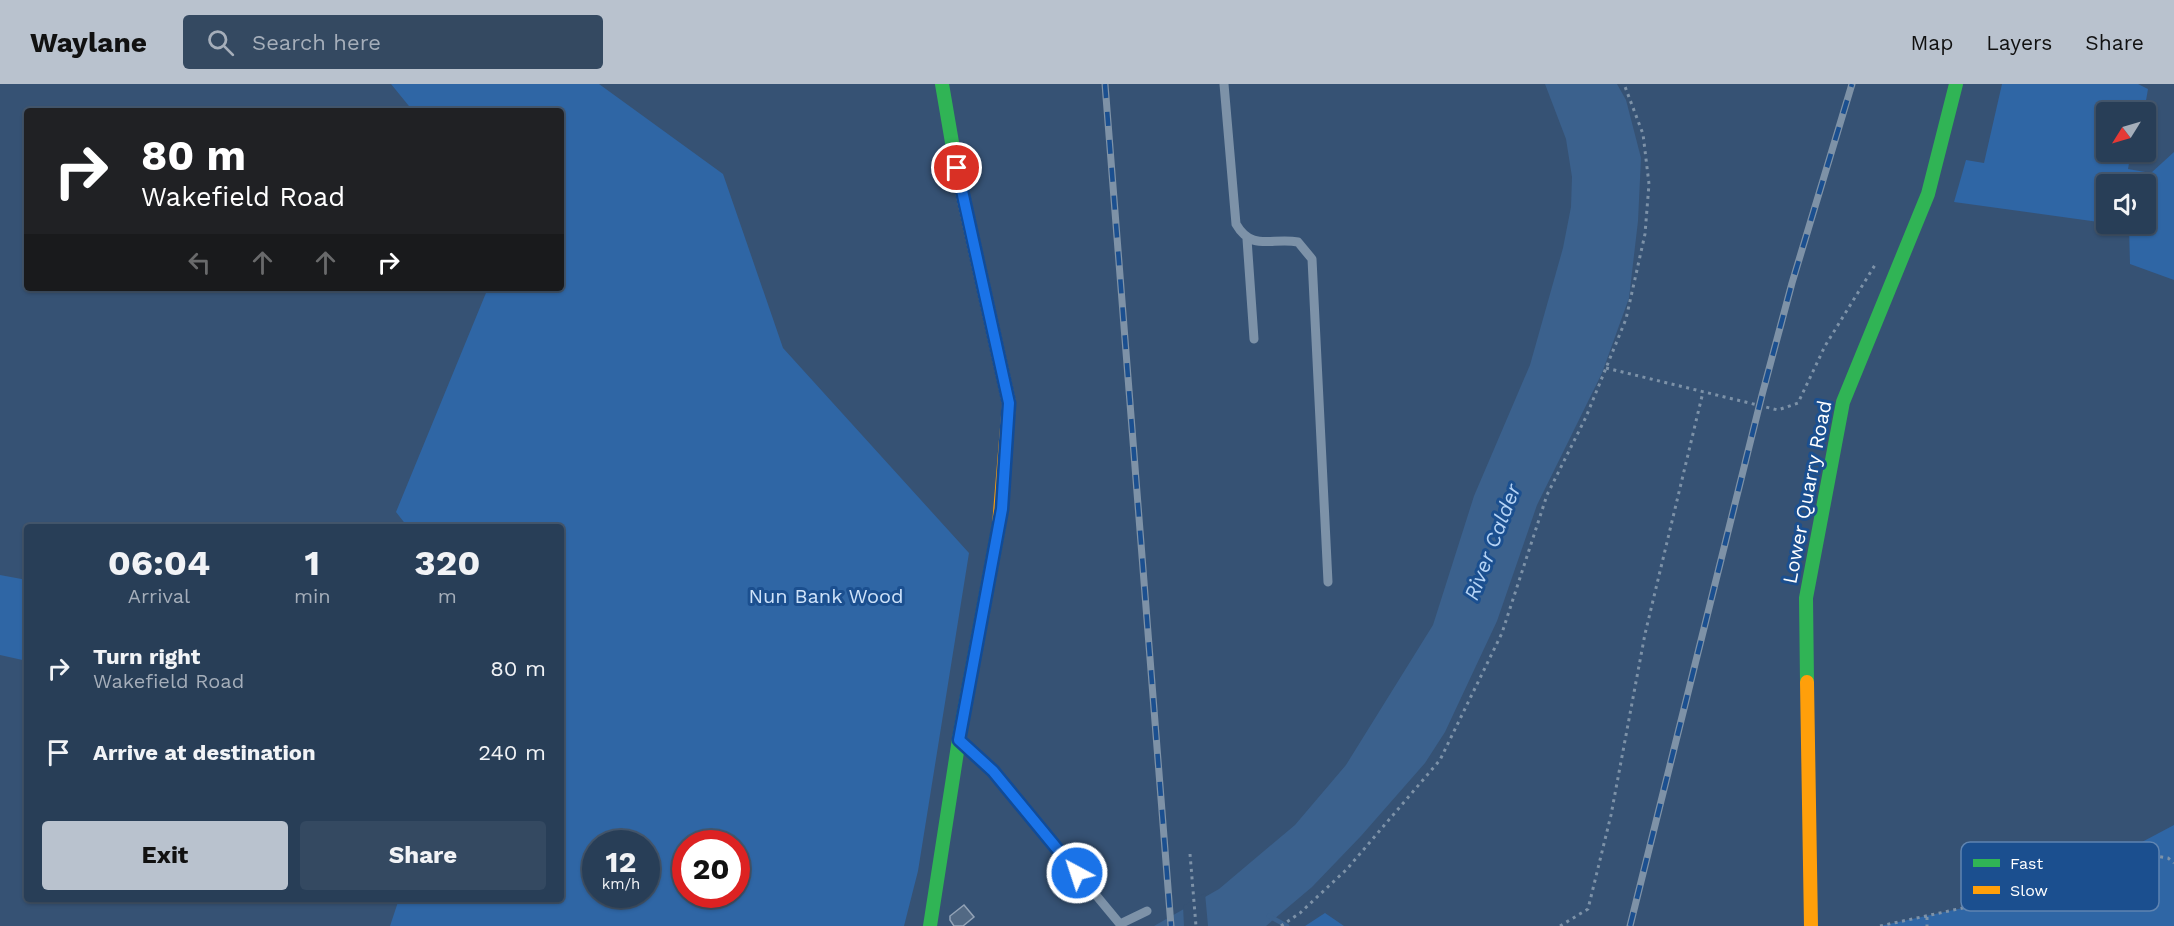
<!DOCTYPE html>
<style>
:root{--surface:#283e57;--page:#344961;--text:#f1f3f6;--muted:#a5aeba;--line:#44576d;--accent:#b9c2ce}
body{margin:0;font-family:"Work Sans",sans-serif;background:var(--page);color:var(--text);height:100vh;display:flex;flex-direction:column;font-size:22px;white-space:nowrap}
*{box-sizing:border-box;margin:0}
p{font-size:20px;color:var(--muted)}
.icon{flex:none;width:33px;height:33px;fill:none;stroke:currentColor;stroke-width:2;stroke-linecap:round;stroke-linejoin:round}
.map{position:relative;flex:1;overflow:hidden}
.drawer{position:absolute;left:24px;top:440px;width:540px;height:378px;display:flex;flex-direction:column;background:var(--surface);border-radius:6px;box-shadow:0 2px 4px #0004,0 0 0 2px var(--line)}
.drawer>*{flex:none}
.guide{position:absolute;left:24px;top:24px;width:540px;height:183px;border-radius:6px;box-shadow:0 2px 4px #0004,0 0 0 2px var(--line);background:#202124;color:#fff;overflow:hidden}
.needle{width:39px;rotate:233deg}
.buttons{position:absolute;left:2096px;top:18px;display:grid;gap:12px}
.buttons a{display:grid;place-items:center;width:60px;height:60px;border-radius:6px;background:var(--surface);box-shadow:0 2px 4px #0004,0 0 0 2px var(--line);font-size:30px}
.speed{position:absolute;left:582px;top:746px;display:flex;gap:12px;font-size:30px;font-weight:700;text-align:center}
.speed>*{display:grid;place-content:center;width:78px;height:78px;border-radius:50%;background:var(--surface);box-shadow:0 2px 4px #0004,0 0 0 2px var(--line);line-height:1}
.speed small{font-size:15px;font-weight:400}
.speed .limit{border:9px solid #d22;background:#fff;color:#111}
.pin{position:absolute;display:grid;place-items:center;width:51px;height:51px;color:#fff;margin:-26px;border:3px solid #fff;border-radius:50%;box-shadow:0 2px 6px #0007}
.me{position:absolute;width:66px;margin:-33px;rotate:320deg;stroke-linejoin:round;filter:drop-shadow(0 0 4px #0008)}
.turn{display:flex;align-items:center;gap:21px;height:126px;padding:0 18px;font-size:27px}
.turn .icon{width:78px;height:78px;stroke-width:2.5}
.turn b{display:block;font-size:42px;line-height:51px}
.lanes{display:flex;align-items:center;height:57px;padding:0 18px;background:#0003;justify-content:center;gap:30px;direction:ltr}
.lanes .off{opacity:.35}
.eta{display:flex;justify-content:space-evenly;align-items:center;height:102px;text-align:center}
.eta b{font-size:36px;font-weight:700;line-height:42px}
.action{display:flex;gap:12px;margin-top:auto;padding:12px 18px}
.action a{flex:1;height:69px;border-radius:6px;background:var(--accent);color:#111;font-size:24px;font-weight:700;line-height:69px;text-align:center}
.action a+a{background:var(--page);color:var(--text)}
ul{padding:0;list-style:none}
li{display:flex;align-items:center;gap:18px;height:84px;padding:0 18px}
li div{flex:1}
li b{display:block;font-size:22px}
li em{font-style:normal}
header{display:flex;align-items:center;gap:36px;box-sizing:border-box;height:84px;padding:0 30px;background:var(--accent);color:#111}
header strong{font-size:28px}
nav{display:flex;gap:33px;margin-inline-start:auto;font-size:21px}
.search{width:420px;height:54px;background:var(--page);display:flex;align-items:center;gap:15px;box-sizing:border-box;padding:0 21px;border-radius:6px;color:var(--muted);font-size:22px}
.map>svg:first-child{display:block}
</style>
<header>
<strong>Waylane</strong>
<div class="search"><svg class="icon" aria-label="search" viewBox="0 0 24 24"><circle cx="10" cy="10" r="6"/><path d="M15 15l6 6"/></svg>Search here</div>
<nav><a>Map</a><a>Layers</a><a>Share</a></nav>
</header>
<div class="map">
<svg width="2174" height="842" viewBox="0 0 2174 842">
<rect width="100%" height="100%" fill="#365274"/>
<!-- green -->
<path fill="#2f66a5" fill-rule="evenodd" d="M391,0h208l124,90 60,174 186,205 -51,318 -14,55h-514l9,-27 162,-1v-372h-154l-11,-14 92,-224h73v-177h-148zM596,759h50v51h-50zM686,759h50v51h-50z
M2002,0h136l10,5 -4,23h-38v40h25l-3,17 23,4 23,-21v128l-44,-16 -1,-38 -21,-2h37v-40h-39v39l-152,-21 12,-42 18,3z
M0,491l27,5v81l-27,-6z
M2174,741v101h-294l101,-22 71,-29 73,-24z
M1325,829l19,13h-39z"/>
<!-- water -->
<path fill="#3b618d" d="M1545,0h72l9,16 15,58 -3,63 -9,77 -27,75 -65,132 -40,116 -52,111 -20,31 -64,73 -49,51 -46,39h-112l65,-37 76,-64 51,-60 87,-140 41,-129 56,-131 33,-117 8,-41 1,-30 -6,-38z"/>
<!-- pier -->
<path fill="#365274" d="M1205,809l3,33h-24l-1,-20z"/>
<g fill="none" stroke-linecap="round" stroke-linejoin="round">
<!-- stream -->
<path stroke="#3b618d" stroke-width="4.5" d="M1269,832l18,10"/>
</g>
<!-- building -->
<path fill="#526984" stroke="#92a2b6" stroke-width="1.5" d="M964,821l10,12 -11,9h-9l-4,-6v-4z"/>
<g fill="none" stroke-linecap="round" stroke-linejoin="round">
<!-- path -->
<path stroke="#7d92a8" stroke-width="3" stroke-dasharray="3 4.5" stroke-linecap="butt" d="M1606,284l172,42 20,-7 27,-57 50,-81
M1190,770l6,72
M1927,833v9
M1281,842l19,-13 47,-44 93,-109 62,-127 45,-138 39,-78 40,-98 19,-85 4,-50 -6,-50 -19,-50
M1560,842l28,-17 23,-94 34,-181 58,-242
M1880,842l101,-22 71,-29 73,-24 43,7 6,5"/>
<!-- lane -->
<path stroke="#7d92a8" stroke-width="9" d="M1224,0l12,140c16,28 36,13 62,18l14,17 16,323
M1247,155l7,100
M965,661l28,26 127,153 27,-13"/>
<!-- fast -->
<path stroke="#30b455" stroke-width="14" d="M942,0l13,76
M1807,598l-1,-84 37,-196 85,-208 28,-110
M930,842l29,-187 40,-214"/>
<!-- slow -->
<path stroke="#ff9f0a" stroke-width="14" d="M955,76l54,243 -10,122
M1807,598l4,244"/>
<defs>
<path id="rail" d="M1105,0l66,842
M1630,842l132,-531 30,-112 60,-199"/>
</defs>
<!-- rail casing -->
<use href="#rail" stroke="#7e92a7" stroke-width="7"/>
<!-- rail -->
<use href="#rail" stroke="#1b4f8f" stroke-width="4.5" stroke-dasharray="14" stroke-linecap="butt"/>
</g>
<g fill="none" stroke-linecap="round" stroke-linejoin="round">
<defs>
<path id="route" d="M957,84l52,235 -7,106 -43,231 34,31 84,102"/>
</defs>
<!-- route casing -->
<use href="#route" stroke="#114b97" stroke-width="15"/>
<!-- route -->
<use href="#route" stroke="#1a73e8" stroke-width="10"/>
</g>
<g text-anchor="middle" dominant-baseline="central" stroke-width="6" stroke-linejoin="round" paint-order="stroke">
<!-- street labels -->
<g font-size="20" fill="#fff" stroke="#1b4f8f">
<text transform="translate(1807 408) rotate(-79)">Lower Quarry Road</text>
</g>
<!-- park labels -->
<g font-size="20" fill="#cfe3fa" stroke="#1b4f8f">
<text x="826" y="512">Nun Bank Wood</text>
</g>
<!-- water labels -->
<g font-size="21" font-style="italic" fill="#b5d3f5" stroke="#1b4f8f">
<text transform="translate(1492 458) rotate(-69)">River Calder</text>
</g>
</g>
<!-- legend -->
<rect x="1961" y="758" width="198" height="69" rx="9" fill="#1b4f8f" stroke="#5f84b1" stroke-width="1.5"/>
<rect x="1973" y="775" width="27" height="8" fill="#30b455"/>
<rect x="1973" y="802" width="27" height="8" fill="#ff9f0a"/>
<g font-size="16" fill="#fff">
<text x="2010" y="785">Fast</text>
<text x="2010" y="812">Slow</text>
</g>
</svg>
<div class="buttons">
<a><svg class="needle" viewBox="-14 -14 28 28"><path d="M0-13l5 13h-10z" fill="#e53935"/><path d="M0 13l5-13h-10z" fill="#a5aeba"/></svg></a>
<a><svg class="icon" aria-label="sound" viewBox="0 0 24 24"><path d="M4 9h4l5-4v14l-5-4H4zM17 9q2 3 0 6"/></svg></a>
</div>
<div class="speed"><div>12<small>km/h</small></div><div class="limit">20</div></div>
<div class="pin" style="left:957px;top:84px;background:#d93025"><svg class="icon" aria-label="arrive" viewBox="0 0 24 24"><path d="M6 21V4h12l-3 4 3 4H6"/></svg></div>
<svg class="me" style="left:1077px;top:789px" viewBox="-20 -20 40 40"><circle r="17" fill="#1a73e8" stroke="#fff" stroke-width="3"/><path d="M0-11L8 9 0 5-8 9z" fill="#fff"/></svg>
<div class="guide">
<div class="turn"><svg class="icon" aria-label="right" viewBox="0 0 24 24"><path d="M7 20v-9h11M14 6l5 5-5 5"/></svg><div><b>80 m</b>Wakefield Road</div></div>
<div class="lanes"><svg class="icon off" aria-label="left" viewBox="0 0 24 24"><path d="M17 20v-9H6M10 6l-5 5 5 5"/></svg><svg class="icon off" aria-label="ahead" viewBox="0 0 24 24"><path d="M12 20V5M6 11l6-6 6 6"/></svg><svg class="icon off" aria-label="ahead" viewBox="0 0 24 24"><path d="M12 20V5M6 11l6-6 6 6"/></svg><svg class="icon" aria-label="right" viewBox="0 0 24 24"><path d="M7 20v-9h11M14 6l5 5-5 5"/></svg></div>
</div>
<section class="drawer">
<div class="eta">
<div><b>06:04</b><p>Arrival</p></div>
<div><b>1</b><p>min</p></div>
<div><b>320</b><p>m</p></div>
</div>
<ul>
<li><svg class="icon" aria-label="right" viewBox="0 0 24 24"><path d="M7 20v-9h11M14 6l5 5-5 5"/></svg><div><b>Turn right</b><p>Wakefield Road</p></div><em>80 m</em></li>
<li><svg class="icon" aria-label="arrive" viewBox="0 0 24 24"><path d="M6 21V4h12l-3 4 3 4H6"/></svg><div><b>Arrive at destination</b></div><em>240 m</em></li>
</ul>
<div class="action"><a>Exit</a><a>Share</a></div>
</section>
</div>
